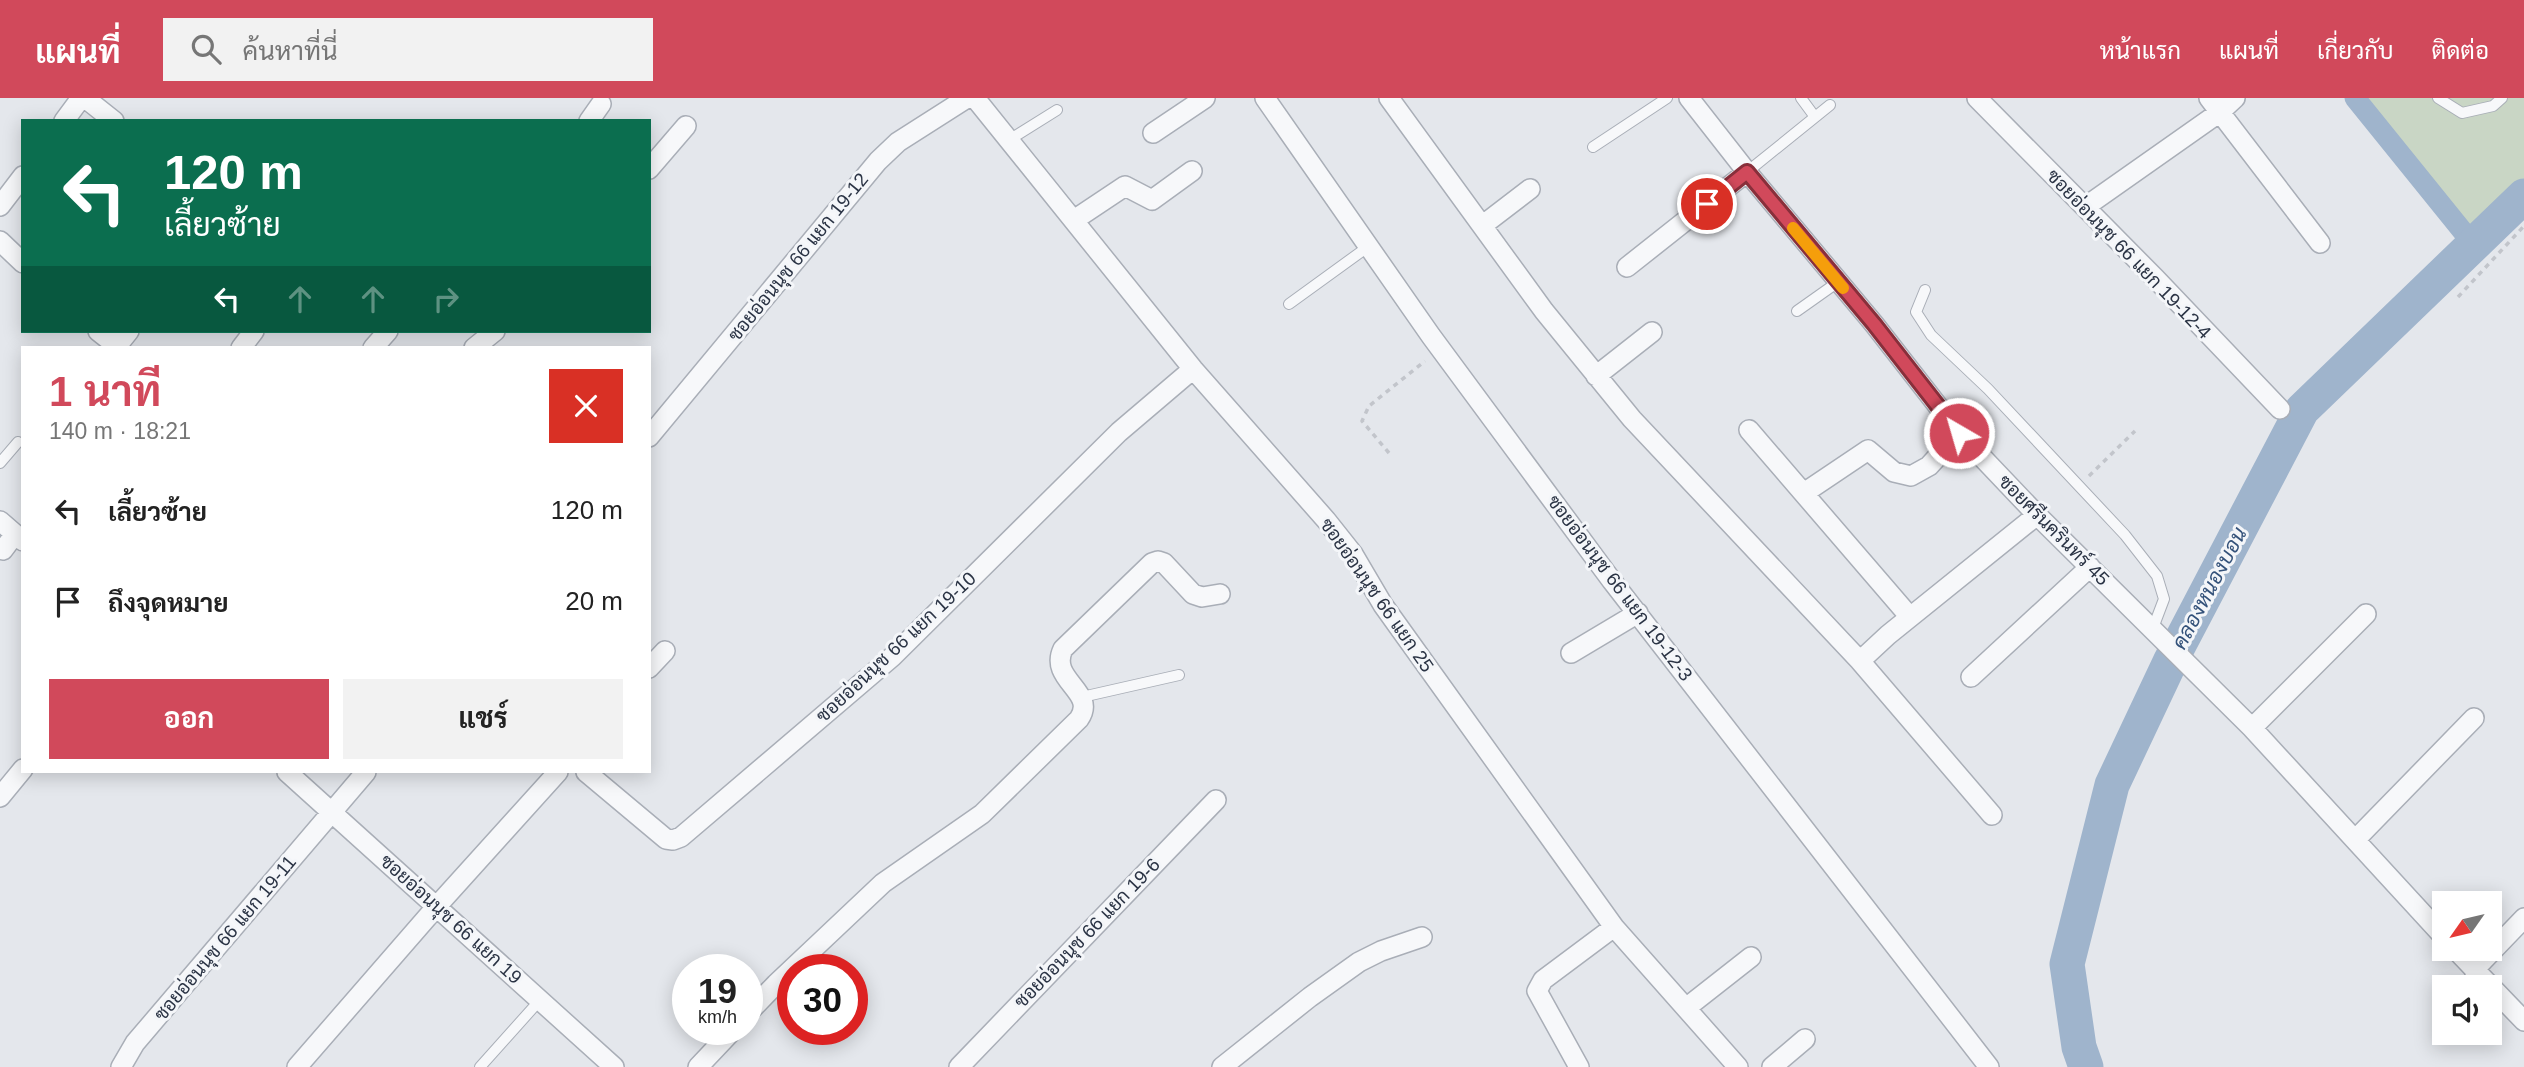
<!DOCTYPE html>
<html lang="th">
<meta charset="utf-8">
<style>
:root{--surface:#fff;--page:#f2f2f2;--text:#222;--muted:#767676;--accent:#d1495b}
body{margin:0;font-family:Helvetica,Sarabun,sans-serif;background:var(--page);color:var(--text);height:100vh;display:flex;flex-direction:column;font-size:26px;white-space:nowrap}
*{box-sizing:border-box;margin:0}
p{font-size:23px;color:var(--muted)}
.icon{flex:none;width:38px;height:38px;fill:none;stroke:currentColor;stroke-width:2;stroke-linecap:round;stroke-linejoin:round}
.map{position:relative;flex:1;overflow:hidden}
.panel{position:absolute;left:21px;top:248px;width:630px;height:427px;display:flex;flex-direction:column;background:var(--surface);border-radius:0px;box-shadow:0 4px 18px #0003}
.panel>*{flex:none}
.hud{position:absolute;left:21px;top:21px;width:630px;height:214px;border-radius:0px;box-shadow:0 4px 18px #0003;background:#0b6e4f;color:#fff;overflow:hidden}
.needle{width:46px;rotate:236deg}
.tools{position:absolute;left:2432px;top:793px;display:grid;gap:14px}
.tools a{display:grid;place-items:center;width:70px;height:70px;border-radius:0px;background:var(--surface);box-shadow:0 4px 18px #0003;font-size:35px}
.speed{position:absolute;left:672px;top:856px;display:flex;gap:14px;font-size:35px;font-weight:700;text-align:center}
.speed>*{display:grid;place-content:center;width:91px;height:91px;border-radius:50%;background:var(--surface);box-shadow:0 4px 18px #0003;line-height:1}
.speed small{font-size:18px;font-weight:400}
.speed .limit{border:10px solid #d22;background:#fff;color:#111}
.pin{position:absolute;display:grid;place-items:center;width:60px;height:60px;color:#fff;margin:-30px;border:4px solid #fff;border-radius:50%;box-shadow:0 2px 7px #0007}
.me{position:absolute;width:77px;margin:-38px;rotate:322deg;stroke-linejoin:round;filter:drop-shadow(0 0 5px #0008)}
.turn{display:flex;align-items:center;gap:24px;height:147px;padding:0 28px;font-size:32px}
.turn .icon{width:91px;height:91px;stroke-width:2.5}
.turn b{display:block;font-size:49px;line-height:60px}
.lanes{display:flex;align-items:center;height:66px;padding:0 28px;background:#0003;justify-content:center;gap:35px;direction:ltr}
.lanes .off{opacity:.35}
.round{display:grid;place-items:center;flex:none;width:74px;height:74px;border-radius:0px;background:var(--page)}
.summary{display:flex;align-items:center;justify-content:space-between;height:119px;padding:0 28px}
h1{font-size:42px;font-weight:700;line-height:52px;color:var(--accent)}
.button{display:flex;gap:14px;margin-top:auto;padding:14px 28px}
.button a{flex:1;height:80px;border-radius:0px;background:var(--accent);color:#fff;font-size:28px;font-weight:700;line-height:80px;text-align:center}
.button a+a{background:var(--page);color:var(--text)}
ul{padding:0;list-style:none}
li{display:flex;align-items:center;gap:21px;height:91px;padding:0 28px}
li div{flex:1}
li b{display:block;font-size:26px}
li em{font-style:normal}
header{display:flex;align-items:center;gap:42px;box-sizing:border-box;height:98px;padding:0 35px;background:var(--accent);color:#fff}
header strong{font-size:33px}
nav{display:flex;gap:38px;margin-inline-start:auto;font-size:24px}
.search{width:490px;height:63px;background:var(--page);display:flex;align-items:center;gap:18px;box-sizing:border-box;padding:0 24px;border-radius:0px;color:var(--muted);font-size:26px}
.map>svg:first-child{display:block}
</style>
<header>
<strong>แผนที่</strong>
<div class="search"><svg class="icon" aria-label="search" viewBox="0 0 24 24"><circle cx="10" cy="10" r="6"/><path d="M15 15l6 6"/></svg>ค้นหาที่นี่</div>
<nav><a>หน้าแรก</a><a>แผนที่</a><a>เกี่ยวกับ</a><a>ติดต่อ</a></nav>
</header>
<div class="map">
<svg width="2524" height="969" viewBox="0 0 2524 969">
<rect width="100%" height="100%" fill="#e4e7ec"/>
<!-- green -->
<path fill="#c9d6c5" d="M2355,0h169v98l-51,48z"/>
<g fill="none" stroke-linecap="round" stroke-linejoin="round">
<!-- canal -->
<path stroke="#9fb4cc" stroke-width="21" d="M2355,0l118,146"/>
<!-- river -->
<path stroke="#9fb4cc" stroke-width="35" d="M2086,969l-7,-20 -12,-83 45,-179 59,-125 131,-250 222,-214"/>
<defs>
<path id="lane" d="M1801,0l14,19
M2438,0l24,15 31,-7 9,-8
M1009,42l48,-30
M1593,49l74,-49
M1747,74l83,-67
M1925,192l-9,22 15,23 57,54 137,146 32,41 7,23 -11,29
M1289,206l80,-58
M1797,213l41,-29
M0,365l18,-21
M1082,599l97,-22
M480,969l60,-67"/>
<path id="street" d="M85,0l29,23
M975,0l218,271 133,151 27,34 30,51 231,322 -71,53 -6,11 42,76
M1265,0l166,238 181,245 377,486
M1389,0l155,213 88,108 228,242 132,154
M1689,0l58,74 127,152 85,109 78,82 215,213 193,210
M1977,0l178,180 125,131
M2209,0l111,145
M64,23l17,-23
M589,23l12,-17
M1153,35l52,-35
M649,71l37,-43
M0,108l23,-30
M2085,109l135,-95 15,-14
M1074,122l51,-34 27,14 40,-29
M1483,127l47,-36
M0,143l23,22
M1627,169l120,-95
M98,233l19,15 12,-15
M241,250l13,-17
M373,250l15,-17
M474,250l21,-17
M1596,278l56,-44
M1749,332l161,187
M649,339l229,-276 20,-19 69,-44
M1804,395l64,-43 26,22 17,4 18,-10 30,-33
M0,423l23,20
M3,452l12,-16
M1571,555l67,-40
M1860,563l28,-26 149,-120
M649,570l16,-17
M1971,579l119,-110
M2252,630l114,-114
M287,674l327,295
M586,674l80,67 7,1 8,-3 211,-180 227,-225 74,-63
M0,699l23,-28
M2356,741l118,-121
M1614,829l124,140
M2454,850l70,73
M2474,872l50,-52
M1686,910l65,-51
M747,916l29,-30 107,-101 99,-69 97,-95c19,-27 -31,-39 -16,-70l89,-86 6,-2 6,2 29,31 9,3 18,-3
M121,969l14,-24 231,-271
M297,969l140,-161 121,-134
M698,969l36,-38
M959,969l257,-267
M1222,969l88,-70 49,-35 22,-11 41,-14
M1772,969l33,-28"/>
</defs>
<!-- lane casing -->
<use href="#lane" stroke="#a9aeb7" stroke-width="12"/>
<!-- street casing -->
<use href="#street" stroke="#a9aeb7" stroke-width="22"/>
<!-- path -->
<path stroke="#c2c5cb" stroke-width="3.5" stroke-dasharray="5 5" stroke-linecap="butt" d="M2458,199l66,-71
M1389,355l-27,-32 7,-15 56,-45
M2089,378l46,-45"/>
<!-- lane -->
<use href="#lane" stroke="#f7f8fa" stroke-width="10"/>
<!-- street -->
<use href="#street" stroke="#f7f8fa" stroke-width="19"/>
</g>
<g fill="none" stroke-linecap="round" stroke-linejoin="round">
<defs>
<path id="route" d="M1707,106l40,-32 127,152 85,109"/>
</defs>
<!-- route casing -->
<use href="#route" stroke="#882f3b" stroke-width="18"/>
<!-- route -->
<use href="#route" stroke="#d1495b" stroke-width="12"/>
<!-- slow -->
<path stroke="#f59e0b" stroke-width="12" d="M1793,130l50,60"/>
</g>
<g text-anchor="middle" dominant-baseline="central" stroke-width="6" stroke-linejoin="round" paint-order="stroke">
<!-- street labels -->
<g font-size="19" fill="#2b3445" stroke="#f4f6f9">
<text transform="translate(2129 156) rotate(46)">ซอยอ่อนนุช 66 แยก 19-12-4</text>
<text transform="translate(798 159) rotate(-51)">ซอยอ่อนนุช 66 แยก 19-12</text>
<text transform="translate(2054 432) rotate(45)">ซอยศรีนครินทร์ 45</text>
<text transform="translate(1620 490) rotate(53)">ซอยอ่อนนุช 66 แยก 19-12-3</text>
<text transform="translate(1377 497) rotate(55)">ซอยอ่อนนุช 66 แยก 25</text>
<text transform="translate(896 549) rotate(-43)">ซอยอ่อนนุช 66 แยก 19-10</text>
<text transform="translate(451 821) rotate(42)">ซอยอ่อนนุช 66 แยก 19</text>
<text transform="translate(1087 835) rotate(-46)">ซอยอ่อนนุช 66 แยก 19-6</text>
<text transform="translate(225 840) rotate(-50)">ซอยอ่อนนุช 66 แยก 19-11</text>
</g>
<!-- water labels -->
<g font-size="21" font-style="italic" fill="#34527a" stroke="#f4f6f9">
<text transform="translate(2209 490) rotate(-62)">คลองหนองบอน</text>
</g>
</g>
</svg>
<div class="tools">
<a><svg class="needle" viewBox="-14 -14 28 28"><path d="M0-13l5 13h-10z" fill="#e53935"/><path d="M0 13l5-13h-10z" fill="#767676"/></svg></a>
<a><svg class="icon" aria-label="sound" viewBox="0 0 24 24"><path d="M4 9h4l5-4v14l-5-4H4zM17 9q2 3 0 6"/></svg></a>
</div>
<div class="speed"><div>19<small>km/h</small></div><div class="limit">30</div></div>
<div class="pin" style="left:1707px;top:106px;background:#d93025"><svg class="icon" aria-label="arrive" viewBox="0 0 24 24"><path d="M6 21V4h12l-3 4 3 4H6"/></svg></div>
<svg class="me" style="left:1959px;top:335px" viewBox="-20 -20 40 40"><circle r="17" fill="#d1495b" stroke="#fff" stroke-width="3"/><path d="M0-11L8 9 0 5-8 9z" fill="#fff"/></svg>
<div class="hud">
<div class="turn"><svg class="icon" aria-label="left" viewBox="0 0 24 24"><path d="M17 20v-9H6M10 6l-5 5 5 5"/></svg><div><b>120 m</b>เลี้ยวซ้าย</div></div>
<div class="lanes"><svg class="icon" aria-label="left" viewBox="0 0 24 24"><path d="M17 20v-9H6M10 6l-5 5 5 5"/></svg><svg class="icon off" aria-label="ahead" viewBox="0 0 24 24"><path d="M12 20V5M6 11l6-6 6 6"/></svg><svg class="icon off" aria-label="ahead" viewBox="0 0 24 24"><path d="M12 20V5M6 11l6-6 6 6"/></svg><svg class="icon off" aria-label="right" viewBox="0 0 24 24"><path d="M7 20v-9h11M14 6l5 5-5 5"/></svg></div>
</div>
<section class="panel">
<div class="summary"><div><h1>1 นาที</h1><p>140 m · 18:21</p></div><a class="round" style="background:#d93025;color:#fff"><svg class="icon" aria-label="close" viewBox="0 0 24 24"><path d="M6 6l12 12M18 6L6 18"/></svg></a></div>
<ul>
<li><svg class="icon" aria-label="left" viewBox="0 0 24 24"><path d="M17 20v-9H6M10 6l-5 5 5 5"/></svg><div><b>เลี้ยวซ้าย</b></div><em>120 m</em></li>
<li><svg class="icon" aria-label="arrive" viewBox="0 0 24 24"><path d="M6 21V4h12l-3 4 3 4H6"/></svg><div><b>ถึงจุดหมาย</b></div><em>20 m</em></li>
</ul>
<div class="button"><a>ออก</a><a>แชร์</a></div>
</section>
</div>
